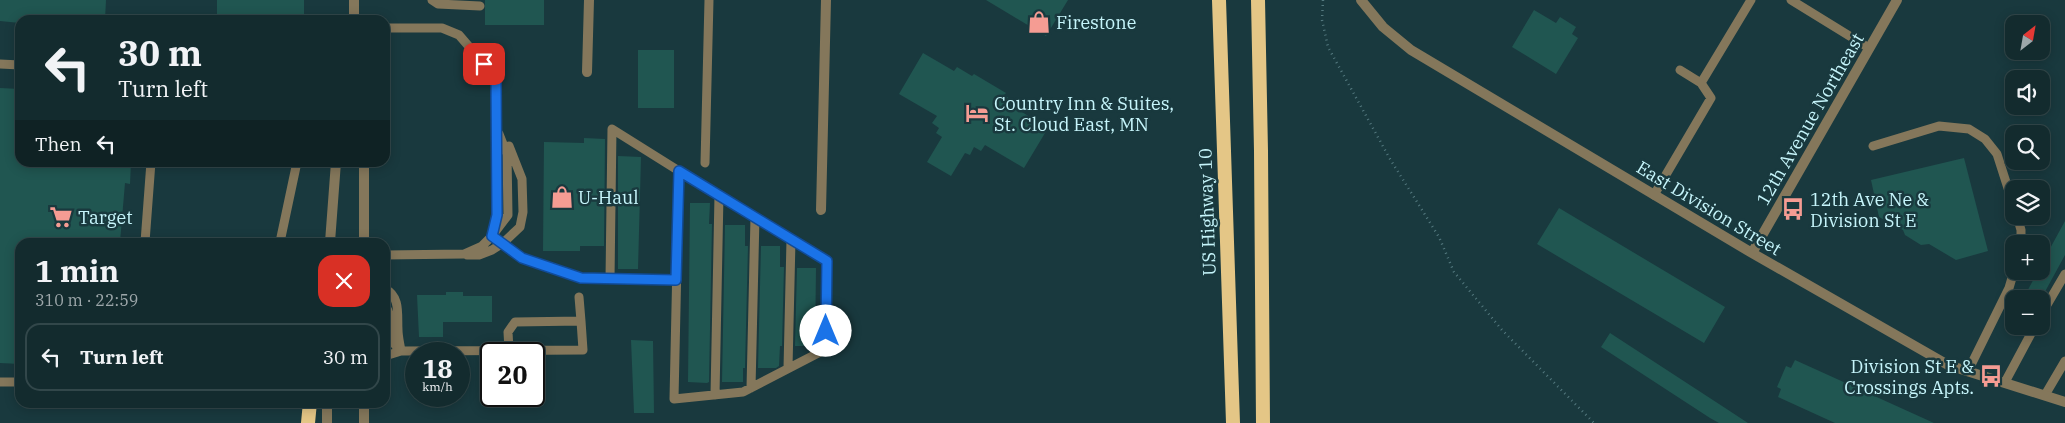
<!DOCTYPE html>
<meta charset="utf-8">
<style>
:root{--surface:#132b2e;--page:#20373a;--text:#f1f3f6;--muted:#9da7aa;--line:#32474a}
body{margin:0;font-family:"IBM Plex Serif",serif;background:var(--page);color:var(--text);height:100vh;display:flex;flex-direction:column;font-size:19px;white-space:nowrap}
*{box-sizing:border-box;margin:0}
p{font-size:16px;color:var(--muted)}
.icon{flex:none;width:28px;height:28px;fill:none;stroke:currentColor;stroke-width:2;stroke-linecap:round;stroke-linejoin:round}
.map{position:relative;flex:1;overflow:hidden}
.sheet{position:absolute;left:15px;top:238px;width:375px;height:170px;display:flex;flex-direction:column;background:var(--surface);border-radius:15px;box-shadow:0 2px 12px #0003,0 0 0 1px var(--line)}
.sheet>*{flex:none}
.guide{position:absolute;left:15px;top:15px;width:375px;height:152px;border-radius:15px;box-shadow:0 2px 12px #0003,0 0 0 1px var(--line);background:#132b2e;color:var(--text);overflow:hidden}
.needle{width:32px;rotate:31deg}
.fabs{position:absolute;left:2005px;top:15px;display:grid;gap:10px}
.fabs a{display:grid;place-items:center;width:45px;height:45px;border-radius:10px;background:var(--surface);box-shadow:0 2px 12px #0003,0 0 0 1px var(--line);font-size:25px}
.speed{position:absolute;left:405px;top:342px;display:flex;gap:10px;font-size:25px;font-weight:700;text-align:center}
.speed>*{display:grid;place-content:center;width:65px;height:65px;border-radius:50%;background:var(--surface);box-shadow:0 2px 12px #0003,0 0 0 1px var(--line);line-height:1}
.speed small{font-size:12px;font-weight:400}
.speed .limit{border:2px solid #111;border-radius:8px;background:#fff;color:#111}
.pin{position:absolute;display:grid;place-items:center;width:42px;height:42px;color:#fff;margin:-21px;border-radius:10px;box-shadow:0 2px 8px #0006}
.me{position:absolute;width:55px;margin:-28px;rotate:0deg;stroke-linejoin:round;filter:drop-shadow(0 0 4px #0008)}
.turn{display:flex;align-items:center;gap:18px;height:105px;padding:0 20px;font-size:22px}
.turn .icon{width:65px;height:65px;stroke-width:2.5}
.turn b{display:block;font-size:35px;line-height:42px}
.then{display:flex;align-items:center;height:48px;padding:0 20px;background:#0003;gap:10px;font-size:19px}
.round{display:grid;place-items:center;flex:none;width:52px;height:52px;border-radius:15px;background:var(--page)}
.overview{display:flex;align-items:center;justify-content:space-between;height:85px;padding:0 20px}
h1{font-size:30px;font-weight:700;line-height:38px}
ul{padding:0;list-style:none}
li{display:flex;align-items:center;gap:15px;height:68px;margin:0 10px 8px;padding:0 10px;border:2px solid var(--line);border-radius:15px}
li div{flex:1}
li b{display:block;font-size:19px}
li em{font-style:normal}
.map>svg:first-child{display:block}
</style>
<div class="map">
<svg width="2065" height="423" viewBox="0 0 2065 423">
<rect width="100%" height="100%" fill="#19393e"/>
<!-- building -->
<path fill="#205651" d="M0,0h106l-1,20h-85v3l-20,-2z
M217,0h87v20h-87z
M485,0h59v25h-59z
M986,0h82l-22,36z
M1534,10l22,13 4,-6 16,10 -4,7 6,4 -22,36 -44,-27z
M638,50h36v58h-36z
M923,53l31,18 3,-4 15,9 2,-2 32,19 -2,2 15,10 -2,4 31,19 -24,40 -39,-23 -4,6 -7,-4 -4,8 -5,-2 -14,23 -24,-14 15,-25 -6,-4 3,-5 -7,-5 5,-7 -38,-22z
M0,88l20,1v73h111l-1,22 -5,-1 -5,59h-100v122l-20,-1z
M584,138l21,1 -1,107h-24v5h-37l1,-109 40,1z
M618,156l23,1 -3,112h-20z
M1964,158l24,93 -32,9 -27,-16 -8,1 -16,-10 -2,-5 -24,-13 -8,-37z
M690,203h20l-1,21h3l-3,158 -2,1 -19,-1z
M1559,208l166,99 -21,36 -167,-99z
M2065,221v34l-24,44h-18l15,-28h3v-6z
M725,225h20v21h3l-3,122h-2v14h-21z
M761,246h19v21h4l-2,79h-2l-1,20 -3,2h-18z
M797,268h19l-1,78h-20z
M446,292h17v4h29v26h-49v15h-24l-2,-42h29z
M1610,333l109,71 29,19h-29l-9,-5 -109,-71z
M631,340l22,1 1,72h-20z
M1795,360l139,63h-99l-57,-26 3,-8 -4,-2 9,-21 5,2z"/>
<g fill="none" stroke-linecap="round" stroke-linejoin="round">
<!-- path -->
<path stroke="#54797f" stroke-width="2.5" stroke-dasharray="1 4" stroke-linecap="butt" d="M1323,0l-1,20 6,27 62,112 49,78 15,35 48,58 92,93"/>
<!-- service -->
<path stroke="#84775b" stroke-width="9" d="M432,0l6,4 42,2
M1791,0l78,48
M385,28h57l17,7 37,43 1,137 -5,21 -10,10 -18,8 -79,1
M0,64l20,1
M1680,70l21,13 50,-83
M499,134l8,20 1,61 -16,21 30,22 59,20 95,2
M1873,146l66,-20 30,3 16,10 12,15 17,53
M705,163l4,-163
M679,171l148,90 -1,88 -83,43 -69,7z
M1654,195l57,-97 -10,-15
M2017,216l4,14v14
M145,242l6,-80
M280,242l17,-80
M467,255h12l13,-5 11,-7 17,-16 3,-15 -1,-33 -13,-33
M610,279l2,-150 67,42
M385,289c16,7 12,27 13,41 0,7 2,14 3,21
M579,297l2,24
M385,306c12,14 -2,31 16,45
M2041,315l24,-41
M385,356l16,-5 182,-1 -2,-29 -66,1 -7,10 1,18
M788,368l3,-128
M1968,371l41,-83 5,-17
M0,382h20
M2005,382l30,-56
M751,388l4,-171
M715,395l4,-200
M2045,395l20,-34"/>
<!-- minor -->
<path stroke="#84775b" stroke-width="10" d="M1361,0l22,27 28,23 341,203 196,112 117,37
M587,72l2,-72
M821,210l5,-210
M1752,253l145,-253"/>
<!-- tertiary -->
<path stroke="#84775b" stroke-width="10" d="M354,20v-20
M364,162v80
M330,242l6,-80
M327,402v21
M364,402v21"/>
<!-- trunk -->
<path stroke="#e4c686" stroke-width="14" d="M1219,0l14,423
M1258,0l3,151 2,272
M308,423l2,-21"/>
</g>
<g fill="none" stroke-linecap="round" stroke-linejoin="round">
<defs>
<path id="route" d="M484,64l12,14 1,137 -5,21 30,22 59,20 95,2 3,-109 148,90 -1,70"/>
</defs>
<!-- route casing -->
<use href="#route" stroke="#114b97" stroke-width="12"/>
<!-- route -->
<use href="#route" stroke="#1a73e8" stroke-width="9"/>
</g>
<!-- icons -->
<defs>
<symbol id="shop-bare" viewBox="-9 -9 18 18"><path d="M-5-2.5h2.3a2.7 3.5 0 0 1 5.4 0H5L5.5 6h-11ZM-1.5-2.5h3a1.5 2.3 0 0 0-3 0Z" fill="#f59c93" stroke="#19393e" stroke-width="2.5" paint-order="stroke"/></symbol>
<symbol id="hotel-bare" viewBox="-9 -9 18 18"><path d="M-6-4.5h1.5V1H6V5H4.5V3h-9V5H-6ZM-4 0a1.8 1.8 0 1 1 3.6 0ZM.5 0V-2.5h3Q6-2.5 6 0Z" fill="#f59c93" stroke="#19393e" stroke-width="2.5" paint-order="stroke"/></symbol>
<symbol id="bus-bare" viewBox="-9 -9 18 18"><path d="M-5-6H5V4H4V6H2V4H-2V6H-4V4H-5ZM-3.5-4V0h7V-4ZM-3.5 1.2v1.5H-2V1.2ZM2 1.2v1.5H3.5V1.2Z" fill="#f59c93" stroke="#19393e" stroke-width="2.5" paint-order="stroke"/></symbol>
<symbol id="supermarket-bare" viewBox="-9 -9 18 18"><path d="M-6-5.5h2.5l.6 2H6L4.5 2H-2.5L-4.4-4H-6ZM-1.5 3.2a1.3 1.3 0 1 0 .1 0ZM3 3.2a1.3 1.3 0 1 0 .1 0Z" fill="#f59c93" stroke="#19393e" stroke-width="2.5" paint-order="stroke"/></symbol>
</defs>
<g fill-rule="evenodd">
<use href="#shop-bare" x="1023" y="6" width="32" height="32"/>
<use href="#hotel-bare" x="961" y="97" width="32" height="32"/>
<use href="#shop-bare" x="546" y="181" width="32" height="32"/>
<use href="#bus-bare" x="1777" y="193" width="32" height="32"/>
<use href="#supermarket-bare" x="45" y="201" width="32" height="32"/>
<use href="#bus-bare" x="1975" y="360" width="32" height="32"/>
</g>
<g text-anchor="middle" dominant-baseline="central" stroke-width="5" stroke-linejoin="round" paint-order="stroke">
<!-- poi labels -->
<g font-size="18" fill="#c6f5fb" stroke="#19393e" text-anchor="start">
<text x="1056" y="22">Firestone</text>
<text x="994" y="103">Country Inn &amp; Suites,<tspan x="994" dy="21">St. Cloud East, MN</tspan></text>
<text x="578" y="197">U-Haul</text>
<text x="1810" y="199">12th Ave Ne &amp;<tspan x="1810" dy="21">Division St E</tspan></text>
<text x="78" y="217">Target</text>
<text x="1974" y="366" text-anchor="end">Division St E &amp;<tspan x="1974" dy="21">Crossings Apts.</tspan></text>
</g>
<!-- street labels -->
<g font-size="18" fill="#c6f5fb" stroke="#19393e">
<text transform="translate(1810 119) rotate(-60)">12th Avenue Northeast</text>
<text transform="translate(1709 208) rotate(31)">East Division Street</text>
<text transform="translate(1207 212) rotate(-92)">US Highway 10</text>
</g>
</g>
</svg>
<div class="fabs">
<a><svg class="needle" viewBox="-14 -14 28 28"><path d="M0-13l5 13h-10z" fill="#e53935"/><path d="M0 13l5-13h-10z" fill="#9da7aa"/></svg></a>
<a><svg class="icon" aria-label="sound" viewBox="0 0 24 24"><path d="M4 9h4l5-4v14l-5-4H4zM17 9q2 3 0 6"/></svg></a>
<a><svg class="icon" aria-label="search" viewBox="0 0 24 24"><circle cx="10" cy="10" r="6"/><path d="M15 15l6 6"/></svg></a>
<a><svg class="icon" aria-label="layers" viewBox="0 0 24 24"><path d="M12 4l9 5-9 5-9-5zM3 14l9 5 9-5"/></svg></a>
<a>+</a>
<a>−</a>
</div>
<div class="speed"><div>18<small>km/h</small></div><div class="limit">20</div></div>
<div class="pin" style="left:484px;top:64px;background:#d93025"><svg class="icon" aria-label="arrive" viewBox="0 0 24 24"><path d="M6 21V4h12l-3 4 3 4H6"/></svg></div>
<svg class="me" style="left:826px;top:331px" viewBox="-20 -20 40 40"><circle r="19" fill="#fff"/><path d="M0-13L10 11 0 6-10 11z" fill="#1a73e8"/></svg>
<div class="guide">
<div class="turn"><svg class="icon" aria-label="left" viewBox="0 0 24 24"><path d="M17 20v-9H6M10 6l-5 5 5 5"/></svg><div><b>30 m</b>Turn left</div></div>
<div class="then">Then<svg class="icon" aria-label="left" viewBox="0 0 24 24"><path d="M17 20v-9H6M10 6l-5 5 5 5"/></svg></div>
</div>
<section class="sheet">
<div class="overview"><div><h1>1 min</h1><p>310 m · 22:59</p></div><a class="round" style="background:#d93025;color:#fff"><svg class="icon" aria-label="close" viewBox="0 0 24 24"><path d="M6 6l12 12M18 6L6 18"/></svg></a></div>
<ul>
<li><svg class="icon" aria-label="left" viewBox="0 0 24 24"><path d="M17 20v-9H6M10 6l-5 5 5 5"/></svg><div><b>Turn left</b></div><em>30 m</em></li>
</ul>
</section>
</div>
